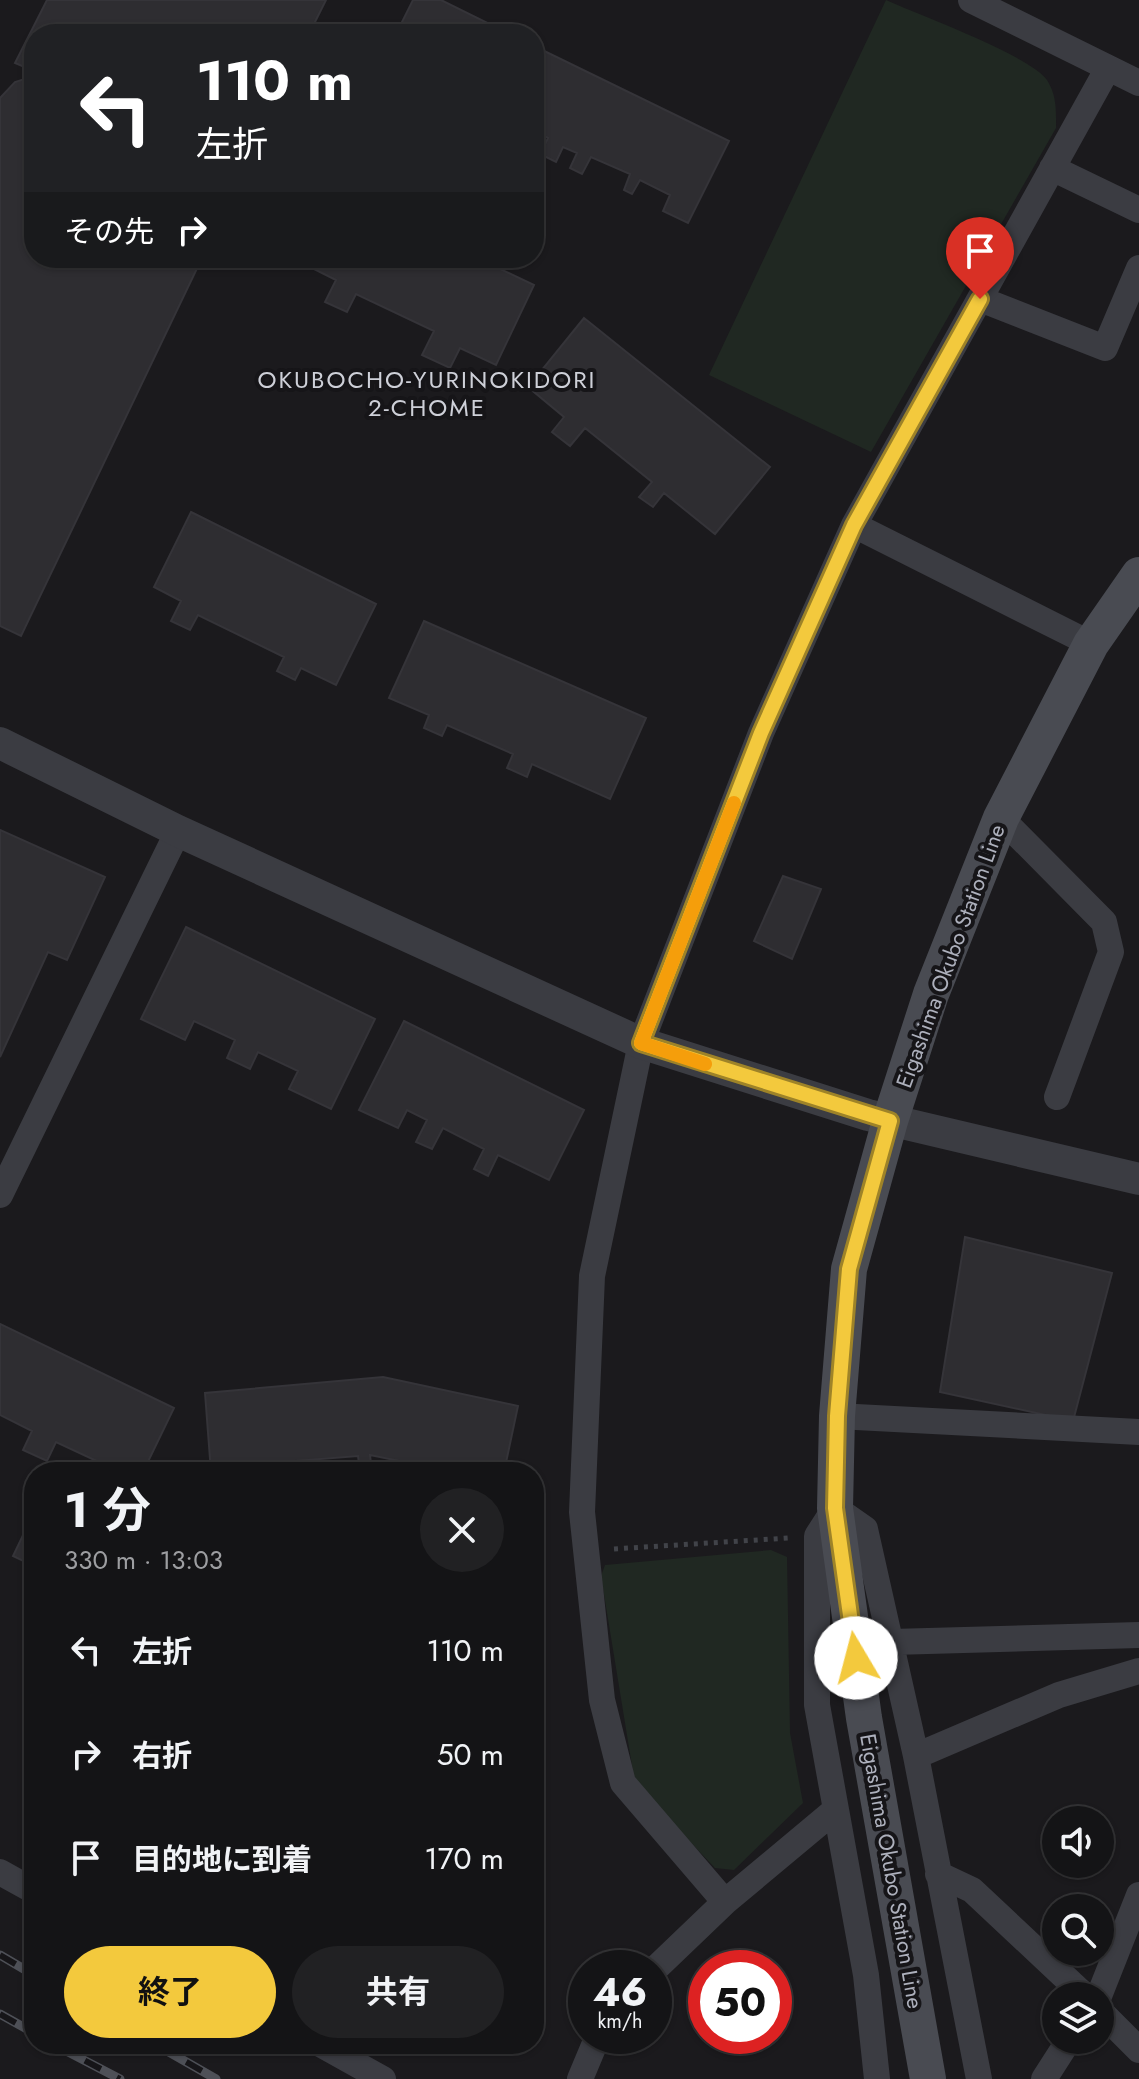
<!DOCTYPE html>
<html lang="ja">
<meta charset="utf-8">
<style>
:root{--surface:#141416;--page:#212123;--text:#f1f3f6;--muted:#9d9ea1;--line:#333335;--accent:#f3c93d}
body{margin:0;font-family:Jost,"Noto Sans JP",sans-serif;background:var(--page);color:var(--text);height:100vh;display:flex;flex-direction:column;font-size:30px;white-space:nowrap}
*{box-sizing:border-box;margin:0}
p{font-size:26px;color:var(--muted)}
.icon{flex:none;width:44px;height:44px;fill:none;stroke:currentColor;stroke-width:2;stroke-linecap:round;stroke-linejoin:round}
.map{position:relative;flex:1;overflow:hidden}
.side{position:absolute;left:24px;top:1462px;width:520px;height:592px;display:flex;flex-direction:column;background:var(--surface);border-radius:32px;box-shadow:0 2px 6px #0004,0 0 0 2px var(--line)}
.side>*{flex:none}
.top-card{position:absolute;left:24px;top:24px;width:520px;height:244px;border-radius:32px;box-shadow:0 2px 6px #0004,0 0 0 2px var(--line);background:#202124;color:#fff;overflow:hidden}
.controls{position:absolute;left:1042px;top:1806px;display:grid;gap:16px}
.controls a{display:grid;place-items:center;width:72px;height:72px;border-radius:50%;background:var(--surface);box-shadow:0 2px 6px #0004,0 0 0 2px var(--line);font-size:40px}
.speed{position:absolute;left:568px;top:1950px;display:flex;gap:16px;font-size:40px;font-weight:700;text-align:center}
.speed>*{display:grid;place-content:center;width:104px;height:104px;border-radius:50%;background:var(--surface);box-shadow:0 2px 6px #0004,0 0 0 2px var(--line);line-height:1}
.speed small{font-size:20px;font-weight:400}
.speed .limit{border:12px solid #d22;background:#fff;color:#111}
.pin{position:absolute;display:grid;place-items:center;width:68px;height:68px;color:#fff;margin:-82px -34px;border-radius:50% 50% 50% 0;rotate:-45deg;box-shadow:0 0 8px #0007}
.pin .icon{rotate:45deg}
.me{position:absolute;width:88px;margin:-44px;rotate:352deg;stroke-linejoin:round;filter:drop-shadow(0 0 6px #0008)}
.turn{display:flex;align-items:center;gap:28px;height:168px;padding:0 40px;font-size:36px}
.turn .icon{width:104px;height:104px;stroke-width:2.5}
.turn b{display:block;font-size:56px;line-height:68px}
.then{display:flex;align-items:center;height:76px;padding:0 40px;background:#0003;gap:16px;font-size:30px}
.round{display:grid;place-items:center;flex:none;width:84px;height:84px;border-radius:42px;background:var(--page)}
.overview{display:flex;align-items:center;justify-content:space-between;height:136px;padding:0 40px}
h1{font-size:48px;font-weight:700;line-height:60px}
.primary-button{display:flex;gap:16px;margin-top:auto;padding:16px 40px}
.primary-button a{flex:1;height:92px;border-radius:48px;background:var(--accent);color:#111;font-size:32px;font-weight:700;line-height:92px;text-align:center}
.primary-button a+a{background:var(--page);color:var(--text)}
ul{padding:0;list-style:none}
li{display:flex;align-items:center;gap:24px;height:104px;padding:0 40px}
li div{flex:1}
li b{display:block;font-size:30px}
li em{font-style:normal}
.map>svg:first-child{display:block}
</style>
<div class="map">
<svg width="1139" height="2079" viewBox="0 0 1139 2079">
<rect width="100%" height="100%" fill="#1b1a1d"/>
<!-- green -->
<path fill="#202822" d="M886,0c33,15 143,55 161,80 10,16 9,30 9,48l-185,324 -162,-77z
M771,1550l16,7 3,176 13,70 -69,67 -19,-2 -80,-84 -34,-208 4,-11z"/>
<!-- building -->
<path fill="#2e2d31" stroke="#353439" stroke-width="2" d="M47,0h279l-17,34h-275v37l-19,-8z
M413,0h28l69,34h-114z
M534,46l195,95 -41,82 -25,-12 7,-16 -30,-15 -8,14 -8,-4 6,-16 -39,-17 -9,17 -12,-6 7,-15 -14,-6 -7,15 -16,-8 8,-16 -14,-7z
M34,76v182h168l-181,378 -21,-10v-528l15,-16z
M304,258h173l57,27 -38,80 -36,-17 -10,20 -28,-13 12,-24 -78,-37 -9,18 -22,-10 11,-22 -34,-17z
M584,318l186,149 -55,67 -51,-41 -11,14 -14,-10 13,-15 -67,-54 -15,18 -18,-14 12,-15 -36,-30z
M191,512l185,92 -40,81 -35,-17 -6,12 -18,-9 7,-14 -86,-42 -8,15 -19,-9 10,-20 -27,-14z
M424,621l222,97 -36,81 -78,-35 -5,13 -20,-9 6,-14 -66,-29 -5,11 -18,-8 5,-13 -40,-17z
M0,830l105,47 -38,83 -19,-8 -48,105z
M783,876l38,13 -29,70 -38,-18z
M186,927l189,92 -44,90 -42,-20 9,-18 -40,-19 -8,17 -23,-11 8,-18 -41,-19 -9,19 -44,-21z
M404,1021l180,89 -35,70 -51,-25 -10,21 -14,-7 10,-20 -41,-21 -11,21 -16,-7 11,-22 -20,-10 -9,18 -39,-18z
M965,1237l147,36 -39,148 -133,-29z
M0,1324l174,84 -31,64h-47l5,-9 -45,-21 -9,19 -24,-11 9,-19 -32,-16z
M383,1377l135,29 -14,66h-81l1,-6 -54,-11 2,17h-12l-2,-16 -112,9v7h-35l-6,-79z
M25,1531l9,4v31l-21,-10z"/>
<g fill="none" stroke-linecap="round" stroke-linejoin="round">
<!-- path -->
<path stroke="#414349" stroke-width="5" stroke-dasharray="4 6" stroke-linecap="butt" d="M614,1549l174,-11"/>
<!-- minor -->
<path stroke="#3b3c42" stroke-width="26" d="M971,0l168,83
M1052,168l87,42
M980,299l125,49 34,-80
M854,525l237,119
M1001,818l103,104 7,30 -54,145
M0,1195l178,-364
M837,1416l302,16
M892,1642l247,-7
M916,1756l143,-61 80,-24
M0,1872l34,19
M938,1874l34,16 113,106
M725,1902l-102,-119 -21,-83 -20,-188 10,-236 49,-233 120,-310 93,-208 254,-457
M654,1970l71,-68 109,-91
M1099,1996l40,-101
M1100,2011l39,39
M320,2044l63,35
M580,2079l18,-43
M877,2079l-11,-104 -49,-270v-169l18,-28 30,21 51,227 63,323
M1044,2079l25,-39"/>
<!-- tertiary -->
<path stroke="#3b3c42" stroke-width="32" d="M0,743l178,88 463,212 227,72 271,64"/>
<!-- secondary -->
<path stroke="#494b52" stroke-width="36" d="M928,2079l-64,-361 -29,-210 2,-92 12,-147 41,-148 41,-127 70,-176 90,-174 48,-69"/>
<defs>
<path id="rail" d="M0,1955l34,20
M0,2014l34,19
M53,2044l67,35
M155,2044l61,35"/>
</defs>
<!-- rail casing -->
<use href="#rail" stroke="#4e5057" stroke-width="9"/>
<!-- rail -->
<use href="#rail" stroke="#161518" stroke-width="6" stroke-dasharray="18" stroke-linecap="butt"/>
</g>
<g fill="none" stroke-linecap="round" stroke-linejoin="round">
<defs>
<path id="route" d="M856,1658l-21,-150 2,-92 12,-147 41,-148 -249,-78 120,-310 93,-208 126,-226"/>
</defs>
<!-- route casing -->
<use href="#route" stroke="#9e8328" stroke-width="20"/>
<!-- route -->
<use href="#route" stroke="#f3c93d" stroke-width="14"/>
<!-- slow -->
<path stroke="#f59e0b" stroke-width="14" d="M705,1064l-64,-21 93,-240"/>
</g>
<g text-anchor="middle" dominant-baseline="central" stroke-width="8" stroke-linejoin="round" paint-order="stroke">
<!-- street labels -->
<g font-size="22" fill="#adb0bc" stroke="#161518">
<text transform="translate(950 956) rotate(-70)">Eigashima Okubo Station Line</text>
<text transform="translate(892 1871) rotate(80)">Eigashima Okubo Station Line</text>
</g>
<!-- neighbourhood labels -->
<g font-size="24" letter-spacing="2" fill="#ced0d8" stroke="#161518">
<text x="427" y="379">OKUBOCHO-YURINOKIDORI<tspan x="427" dy="28">2-CHOME</tspan></text>
</g>
</g>
</svg>
<div class="controls">
<a><svg class="icon" aria-label="sound" viewBox="0 0 24 24"><path d="M4 9h4l5-4v14l-5-4H4zM17 9q2 3 0 6"/></svg></a>
<a><svg class="icon" aria-label="search" viewBox="0 0 24 24"><circle cx="10" cy="10" r="6"/><path d="M15 15l6 6"/></svg></a>
<a><svg class="icon" aria-label="layers" viewBox="0 0 24 24"><path d="M12 4l9 5-9 5-9-5zM3 14l9 5 9-5"/></svg></a>
</div>
<div class="speed"><div>46<small>km/h</small></div><div class="limit">50</div></div>
<div class="pin" style="left:980px;top:299px;background:#d93025"><svg class="icon" aria-label="arrive" viewBox="0 0 24 24"><path d="M6 21V4h12l-3 4 3 4H6"/></svg></div>
<svg class="me" style="left:856px;top:1658px" viewBox="-20 -20 40 40"><circle r="19" fill="#fff"/><path d="M0-13L10 11 0 6-10 11z" fill="#f3c93d"/></svg>
<div class="top-card">
<div class="turn"><svg class="icon" aria-label="left" viewBox="0 0 24 24"><path d="M17 20v-9H6M10 6l-5 5 5 5"/></svg><div><b>110 m</b>左折</div></div>
<div class="then">その先<svg class="icon" aria-label="right" viewBox="0 0 24 24"><path d="M7 20v-9h11M14 6l5 5-5 5"/></svg></div>
</div>
<section class="side">
<div class="overview"><div><h1>1 分</h1><p>330 m · 13:03</p></div><a class="round"><svg class="icon" aria-label="close" viewBox="0 0 24 24"><path d="M6 6l12 12M18 6L6 18"/></svg></a></div>
<ul>
<li><svg class="icon" aria-label="left" viewBox="0 0 24 24"><path d="M17 20v-9H6M10 6l-5 5 5 5"/></svg><div><b>左折</b></div><em>110 m</em></li>
<li><svg class="icon" aria-label="right" viewBox="0 0 24 24"><path d="M7 20v-9h11M14 6l5 5-5 5"/></svg><div><b>右折</b></div><em>50 m</em></li>
<li><svg class="icon" aria-label="arrive" viewBox="0 0 24 24"><path d="M6 21V4h12l-3 4 3 4H6"/></svg><div><b>目的地に到着</b></div><em>170 m</em></li>
</ul>
<div class="primary-button"><a>終了</a><a>共有</a></div>
</section>
</div>
